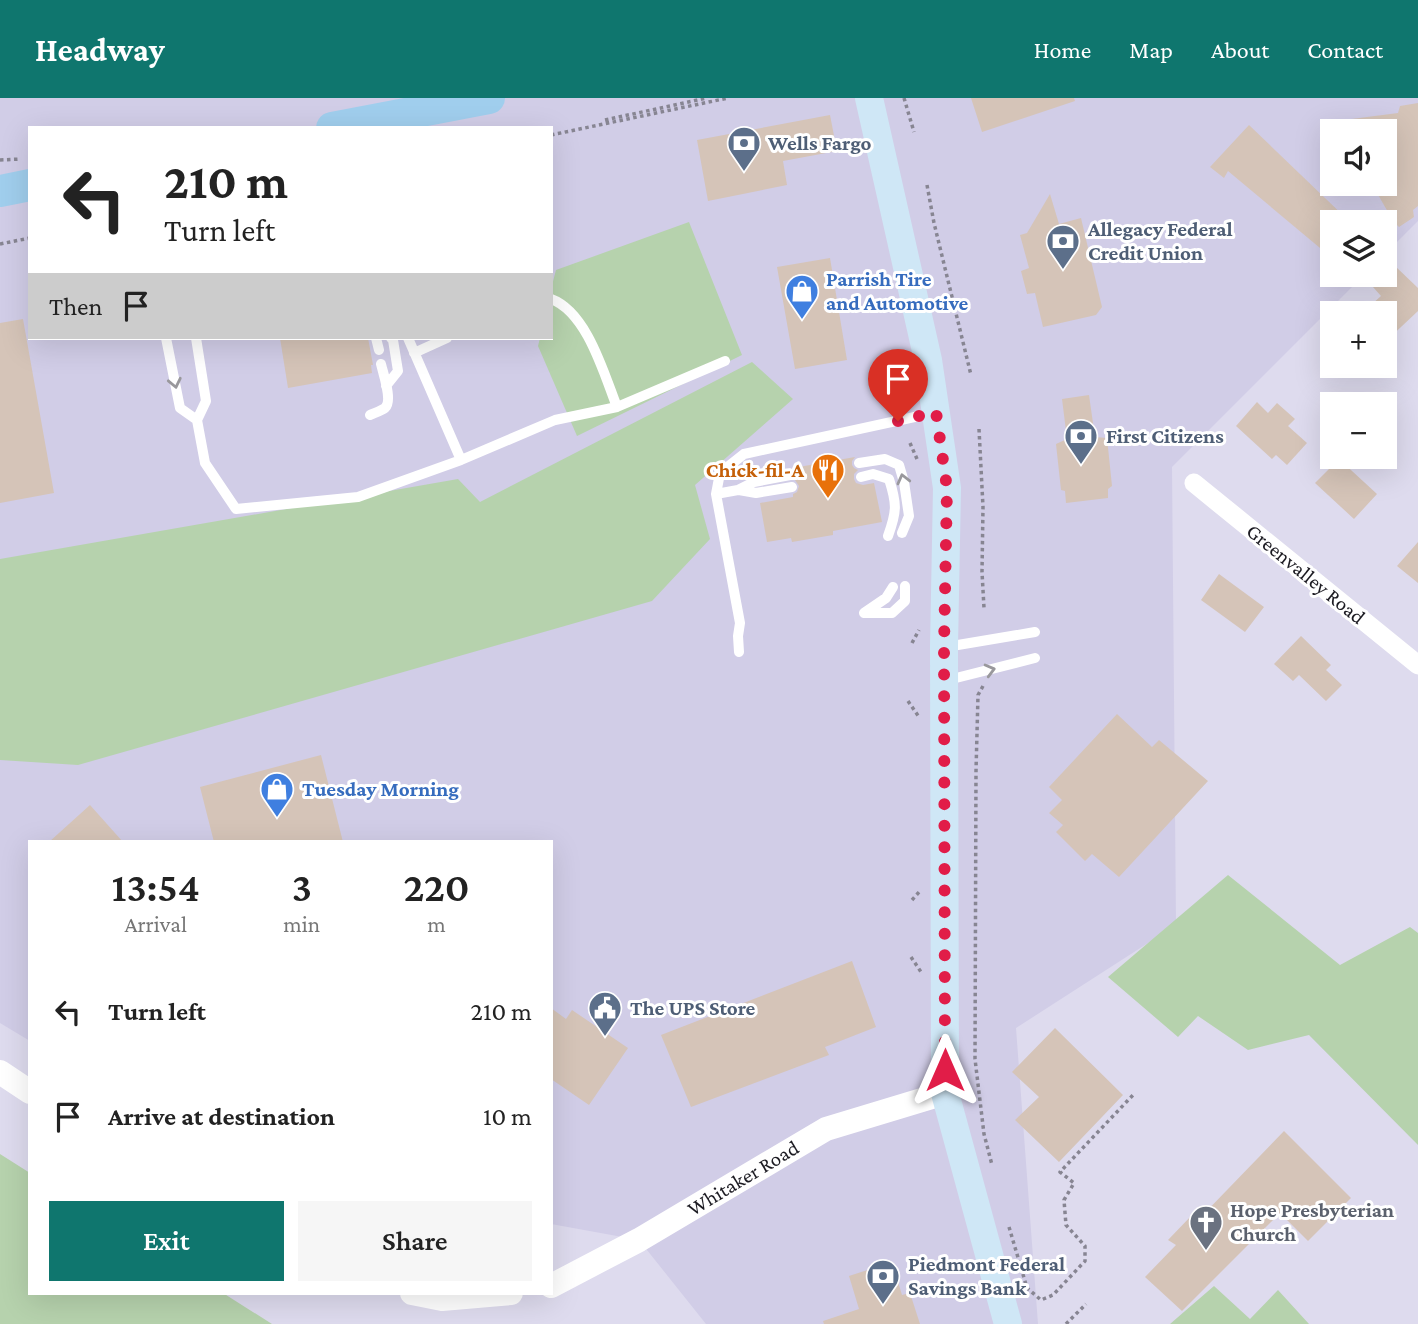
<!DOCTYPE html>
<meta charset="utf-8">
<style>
:root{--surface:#fff;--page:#f6f6f6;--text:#222;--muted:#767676;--accent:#0f766e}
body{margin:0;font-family:"Crimson Pro",serif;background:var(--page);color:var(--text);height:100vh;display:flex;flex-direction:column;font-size:26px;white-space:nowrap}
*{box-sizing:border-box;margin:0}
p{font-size:23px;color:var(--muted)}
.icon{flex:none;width:38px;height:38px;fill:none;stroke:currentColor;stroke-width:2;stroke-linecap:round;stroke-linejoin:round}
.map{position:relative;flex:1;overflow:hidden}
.drawer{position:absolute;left:28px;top:742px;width:525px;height:455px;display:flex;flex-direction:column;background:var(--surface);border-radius:0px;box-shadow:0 7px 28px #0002}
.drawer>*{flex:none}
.top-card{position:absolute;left:28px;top:28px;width:525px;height:214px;border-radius:0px;box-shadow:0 7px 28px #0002;background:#fff;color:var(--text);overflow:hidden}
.fabs{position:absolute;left:1320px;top:21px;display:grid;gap:14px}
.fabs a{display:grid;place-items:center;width:77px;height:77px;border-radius:0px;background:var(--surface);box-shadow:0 7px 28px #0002;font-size:35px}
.pin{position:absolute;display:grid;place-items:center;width:60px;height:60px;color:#fff;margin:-72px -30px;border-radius:50% 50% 50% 0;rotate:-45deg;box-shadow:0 0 7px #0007}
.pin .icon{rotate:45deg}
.me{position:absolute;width:77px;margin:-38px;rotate:0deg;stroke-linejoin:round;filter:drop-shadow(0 0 5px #0008)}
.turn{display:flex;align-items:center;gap:24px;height:147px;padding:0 21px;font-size:32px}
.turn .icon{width:91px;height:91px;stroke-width:2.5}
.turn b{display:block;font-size:49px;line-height:60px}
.then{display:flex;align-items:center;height:66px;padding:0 21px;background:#0003;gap:14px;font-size:26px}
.eta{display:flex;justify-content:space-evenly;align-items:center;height:119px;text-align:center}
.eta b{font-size:42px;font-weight:600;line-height:49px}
.cta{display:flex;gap:14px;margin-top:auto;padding:14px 21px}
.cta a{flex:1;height:80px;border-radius:0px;background:var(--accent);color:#fff;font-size:28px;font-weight:600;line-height:80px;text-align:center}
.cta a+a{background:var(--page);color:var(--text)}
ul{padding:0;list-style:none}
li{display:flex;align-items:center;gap:21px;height:105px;padding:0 21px}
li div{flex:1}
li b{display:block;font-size:26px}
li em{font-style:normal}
header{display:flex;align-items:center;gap:42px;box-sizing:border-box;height:98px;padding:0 35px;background:var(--accent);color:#fff}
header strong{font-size:33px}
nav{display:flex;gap:38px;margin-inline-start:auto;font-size:24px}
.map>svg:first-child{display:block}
</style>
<header>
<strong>Headway</strong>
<nav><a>Home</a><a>Map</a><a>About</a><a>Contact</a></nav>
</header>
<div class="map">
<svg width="1418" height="1226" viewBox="0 0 1418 1226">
<rect width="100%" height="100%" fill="#dedbee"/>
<!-- built -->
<path fill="#d1cde7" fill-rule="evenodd" d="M0,0h1418v123l-34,34v-33h-52v53h32l-192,192 4,458 -160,103 22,296h-332l-67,-84 -88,-16v-382h-521v199l-30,-18zM30,30h521v210h-521zM1332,33h52v53h-52z"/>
<!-- green -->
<path fill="#b6d2ad" d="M689,124l53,133 -165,81 -39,-90 2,-8h11v-49l5,-19z
M752,264l41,37 -98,86 15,54 -58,62 -574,164 -78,-5v-201l458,-80 22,23z
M1228,777l112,90 70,-38 8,6v212l-109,-110 -61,15 -50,-34 -20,21 -70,-60z
M0,1056l30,19v120h193l49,31h-272z
M1214,1188l36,33 28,-29 31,34h-139z"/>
<!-- building -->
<path fill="#d5c4b8" d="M971,0h103l1,3 -93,31z
M1418,5v103l-5,4 1,7 -15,10 -6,-6 -21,-37h12v-53h-47l-1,-10 62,-8 2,-7z
M830,17l7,36 -54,10 4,24 -79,16 -11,-61z
M1249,27l101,97h-18v36l-104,-87 -4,7 -14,-11z
M1050,96l9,30 22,-6 21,89 -6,8 -53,12 -8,-34 -8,1 -6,-23 8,-3 -9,-33 7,-2z
M830,160l17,102 -52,9 -18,-102z
M1395,168l23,22v23l-34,32v-30h-22l19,-17 -8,-9z
M23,221l31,174 -54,10v-180z
M280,240h88l5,27h-2l1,8 -84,15z
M1089,297l6,42 12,1 5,48 -4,3v9l-42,5 -1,-12 -4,-1 -5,-46 11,-5 -5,-40z
M1257,304l11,11 9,-10 18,16 -7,7 19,17 -20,22 -11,-10 -4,4 -36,-33z
M855,359l-3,4v4l2,3 4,2 -4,4v5l2,4 7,2 11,-2 8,39 -49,9v4l-41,7 -1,-4 -24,4 -7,-39 33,-6v-3l4,-2 2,-6 -4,-6 2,-7 -4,-5z
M1339,361l38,35 -23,25 -39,-36z
M1418,444v41l-21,-17z
M1219,476l45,33 -19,25 -44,-32z
M1301,538l30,29 -5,5 16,15 -16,16 -27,-26 -6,6 -19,-17z
M1117,616l35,33 7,-7 49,41 -89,96 -27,-23 -7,7 -29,-29 7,-7 -14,-12 13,-13 -13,-13z
M321,657l22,87h-129l-14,-55z
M90,707l33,37h-74z
M852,863l24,66 -51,20 4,8 -138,52 -30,-72z
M551,910l15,11 6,-9 56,38 -39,57 -38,-26z
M1055,930l68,67 -64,67 -44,-42 24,-23 -27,-25z
M1284,1033l67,67 -43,43 -28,-28 -98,98 -37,-34 31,-32 -8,-5 24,-25 6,5z
M892,1164l10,33 8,-2 10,31h-96l-1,-3 36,-12 -10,-33z"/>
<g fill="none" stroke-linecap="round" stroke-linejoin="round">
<!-- path -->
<path stroke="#878592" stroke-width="3.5" stroke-dasharray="3.5 3.5" stroke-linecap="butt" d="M904,0l10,34
M605,22l102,-22
M551,37l177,-37
M0,62l21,-1
M927,87l7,38 37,152
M0,146l30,-6
M979,331l4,78 -1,65 2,36
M910,345l7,16
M912,545l7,-13
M983,588l-5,9 -2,76 -1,288 9,75 8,31
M908,603l11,16
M912,802l8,-9
M911,859l10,15
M1009,1129l18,61 14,12 12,-5 32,-34v-15l-19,-21 -2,-25 10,-17 -14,-11 73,-77
M1066,1226l20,-20"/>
<!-- service -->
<path stroke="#fff" stroke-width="10" d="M551,201c36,13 53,75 66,108
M166,240l14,70 17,12
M196,240l10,63 -9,19 8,43 31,46 122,-12 103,-37
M376,240l3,12
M408,240l53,122 94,-40 62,-13 108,-46
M414,255l33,-15
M386,288l12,-15 -5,-31 -2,-2
M370,317c4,-2 11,-4 15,-7 8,-7 -2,-35 -4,-44
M859,365l26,-4 14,6 5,17 5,34 -7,17
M861,379l12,-3 16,5c8,25 8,32 -1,57
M739,392l17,3 36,-6
M716,396l22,-4 16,-8 36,-7
M864,515h28l13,-12v-15
M864,515l22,-15 7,-11
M946,549l89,-15
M739,554l-1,-16 2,-13 -24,-129 4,-21 24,-19 189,-41
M948,582l87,-22"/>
<!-- minor -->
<path stroke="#fff" stroke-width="19" d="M1194,385l224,182"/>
<!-- tertiary -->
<path stroke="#fff" stroke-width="24" d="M0,974l30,20
M551,1188l88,-46 187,-111 119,-36
M412,1195l30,6 69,-6"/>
<!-- secondary -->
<path stroke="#cfe7f6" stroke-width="28" d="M869,0l59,262 19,128 -3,159 1,446 63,231"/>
<!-- primary -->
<path stroke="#a0ceed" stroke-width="32" d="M332,30l157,-30
M0,93l30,-6"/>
</g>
<!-- one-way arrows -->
<defs><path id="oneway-chevron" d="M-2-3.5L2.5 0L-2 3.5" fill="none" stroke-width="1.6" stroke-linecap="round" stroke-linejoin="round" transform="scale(1.75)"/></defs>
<g stroke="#99989c">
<use href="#oneway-chevron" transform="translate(175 285) rotate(78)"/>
<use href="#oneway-chevron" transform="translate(903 381) rotate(-104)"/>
<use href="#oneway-chevron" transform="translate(990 572) rotate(-15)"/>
</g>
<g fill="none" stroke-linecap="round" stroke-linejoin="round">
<!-- route -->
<path stroke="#e11d48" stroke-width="12" stroke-dasharray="0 21.6" d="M898,323l38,-9 11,76 -3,159 1,423"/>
</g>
<!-- icons -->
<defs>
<symbol id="bank-pin" viewBox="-11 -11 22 30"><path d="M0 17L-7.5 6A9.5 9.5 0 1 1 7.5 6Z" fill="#5c6f8a" stroke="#fff"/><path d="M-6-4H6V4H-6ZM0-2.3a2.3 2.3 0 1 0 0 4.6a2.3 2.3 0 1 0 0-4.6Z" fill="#fff"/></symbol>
<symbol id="shop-pin" viewBox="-11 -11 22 30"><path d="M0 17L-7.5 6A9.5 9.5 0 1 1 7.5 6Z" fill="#3f7fe0" stroke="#fff"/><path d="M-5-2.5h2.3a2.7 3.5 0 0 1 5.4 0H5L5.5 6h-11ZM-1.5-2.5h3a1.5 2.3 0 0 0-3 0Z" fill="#fff"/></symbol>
<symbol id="restaurant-pin" viewBox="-11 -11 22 30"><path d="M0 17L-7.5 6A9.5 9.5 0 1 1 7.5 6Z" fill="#e8710a" stroke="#fff"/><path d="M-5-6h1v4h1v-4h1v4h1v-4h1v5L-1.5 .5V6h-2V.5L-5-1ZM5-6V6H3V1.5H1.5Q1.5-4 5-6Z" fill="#fff"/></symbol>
<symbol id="civic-pin" viewBox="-11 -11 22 30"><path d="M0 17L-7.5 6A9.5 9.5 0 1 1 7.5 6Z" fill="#5c6f8a" stroke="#fff"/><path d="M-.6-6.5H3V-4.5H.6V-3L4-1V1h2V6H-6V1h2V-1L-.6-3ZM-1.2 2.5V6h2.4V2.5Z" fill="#fff"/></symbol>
<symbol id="church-pin" viewBox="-11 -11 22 30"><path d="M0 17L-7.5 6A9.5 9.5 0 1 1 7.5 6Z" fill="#6b7280" stroke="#fff"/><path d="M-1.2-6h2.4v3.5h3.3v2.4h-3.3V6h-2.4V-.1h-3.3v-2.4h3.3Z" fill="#fff"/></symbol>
</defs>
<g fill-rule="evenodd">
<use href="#bank-pin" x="725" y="26" width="38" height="52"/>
<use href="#bank-pin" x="1044" y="124" width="38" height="52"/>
<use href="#shop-pin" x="783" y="174" width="38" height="52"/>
<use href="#bank-pin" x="1062" y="319" width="38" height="52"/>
<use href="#restaurant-pin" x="809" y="353" width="38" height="52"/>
<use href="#shop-pin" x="258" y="672" width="38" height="52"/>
<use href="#civic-pin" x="586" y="891" width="38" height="52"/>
<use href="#church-pin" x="1187" y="1105" width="38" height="52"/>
<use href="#bank-pin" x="864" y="1159" width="38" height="52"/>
</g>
<g text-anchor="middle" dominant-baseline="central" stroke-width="6" stroke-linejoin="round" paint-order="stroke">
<!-- service labels -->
<g font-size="21" font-weight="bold" fill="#4e5e75" stroke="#fff" text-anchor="start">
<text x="768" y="45">Wells Fargo</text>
<text x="1088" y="131">Allegacy Federal<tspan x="1088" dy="24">Credit Union</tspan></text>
<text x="1106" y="338">First Citizens</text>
<text x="630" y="910">The UPS Store</text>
<text x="908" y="1166">Piedmont Federal<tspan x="908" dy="24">Savings Bank</tspan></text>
</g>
<!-- shop labels -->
<g font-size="21" font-weight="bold" fill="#366cbe" stroke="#fff" text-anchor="start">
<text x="826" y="181">Parrish Tire<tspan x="826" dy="24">and Automotive</tspan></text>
<text x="302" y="691">Tuesday Morning</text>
</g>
<!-- food labels -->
<g font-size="21" font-weight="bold" fill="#c56008" stroke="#fff" text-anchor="end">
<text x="804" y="372">Chick-fil-A</text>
</g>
<!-- street labels -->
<g font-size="21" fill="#1c1b22" stroke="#fff">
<text transform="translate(1306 476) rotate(39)">Greenvalley Road</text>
<text transform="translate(743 1080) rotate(-31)">Whitaker Road</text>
</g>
<!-- worship labels -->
<g font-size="21" font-weight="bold" fill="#5b616d" stroke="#fff" text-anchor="start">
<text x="1230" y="1112">Hope Presbyterian<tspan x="1230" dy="24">Church</tspan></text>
</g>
</g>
</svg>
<div class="fabs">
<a><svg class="icon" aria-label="sound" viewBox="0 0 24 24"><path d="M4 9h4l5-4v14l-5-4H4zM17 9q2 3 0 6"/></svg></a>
<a><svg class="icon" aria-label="layers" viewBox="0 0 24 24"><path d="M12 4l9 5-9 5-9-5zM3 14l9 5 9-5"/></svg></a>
<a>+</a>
<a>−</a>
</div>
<div class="pin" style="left:898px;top:323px;background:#d93025"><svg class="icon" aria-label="arrive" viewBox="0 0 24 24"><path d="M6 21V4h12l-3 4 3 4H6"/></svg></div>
<svg class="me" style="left:945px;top:972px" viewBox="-20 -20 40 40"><path d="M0-17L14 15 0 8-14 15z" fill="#e11d48" stroke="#fff" stroke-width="4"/></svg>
<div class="top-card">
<div class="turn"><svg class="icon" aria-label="left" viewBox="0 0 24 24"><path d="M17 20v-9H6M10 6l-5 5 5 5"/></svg><div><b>210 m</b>Turn left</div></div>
<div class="then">Then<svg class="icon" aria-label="arrive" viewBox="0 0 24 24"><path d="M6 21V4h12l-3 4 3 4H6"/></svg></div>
</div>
<section class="drawer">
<div class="eta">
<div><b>13:54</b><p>Arrival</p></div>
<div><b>3</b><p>min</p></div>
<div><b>220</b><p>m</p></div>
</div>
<ul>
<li><svg class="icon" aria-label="left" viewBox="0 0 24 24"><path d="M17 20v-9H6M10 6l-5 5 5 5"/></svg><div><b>Turn left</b></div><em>210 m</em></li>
<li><svg class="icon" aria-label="arrive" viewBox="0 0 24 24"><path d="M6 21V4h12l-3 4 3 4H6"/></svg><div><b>Arrive at destination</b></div><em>10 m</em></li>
</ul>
<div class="cta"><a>Exit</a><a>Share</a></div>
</section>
</div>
